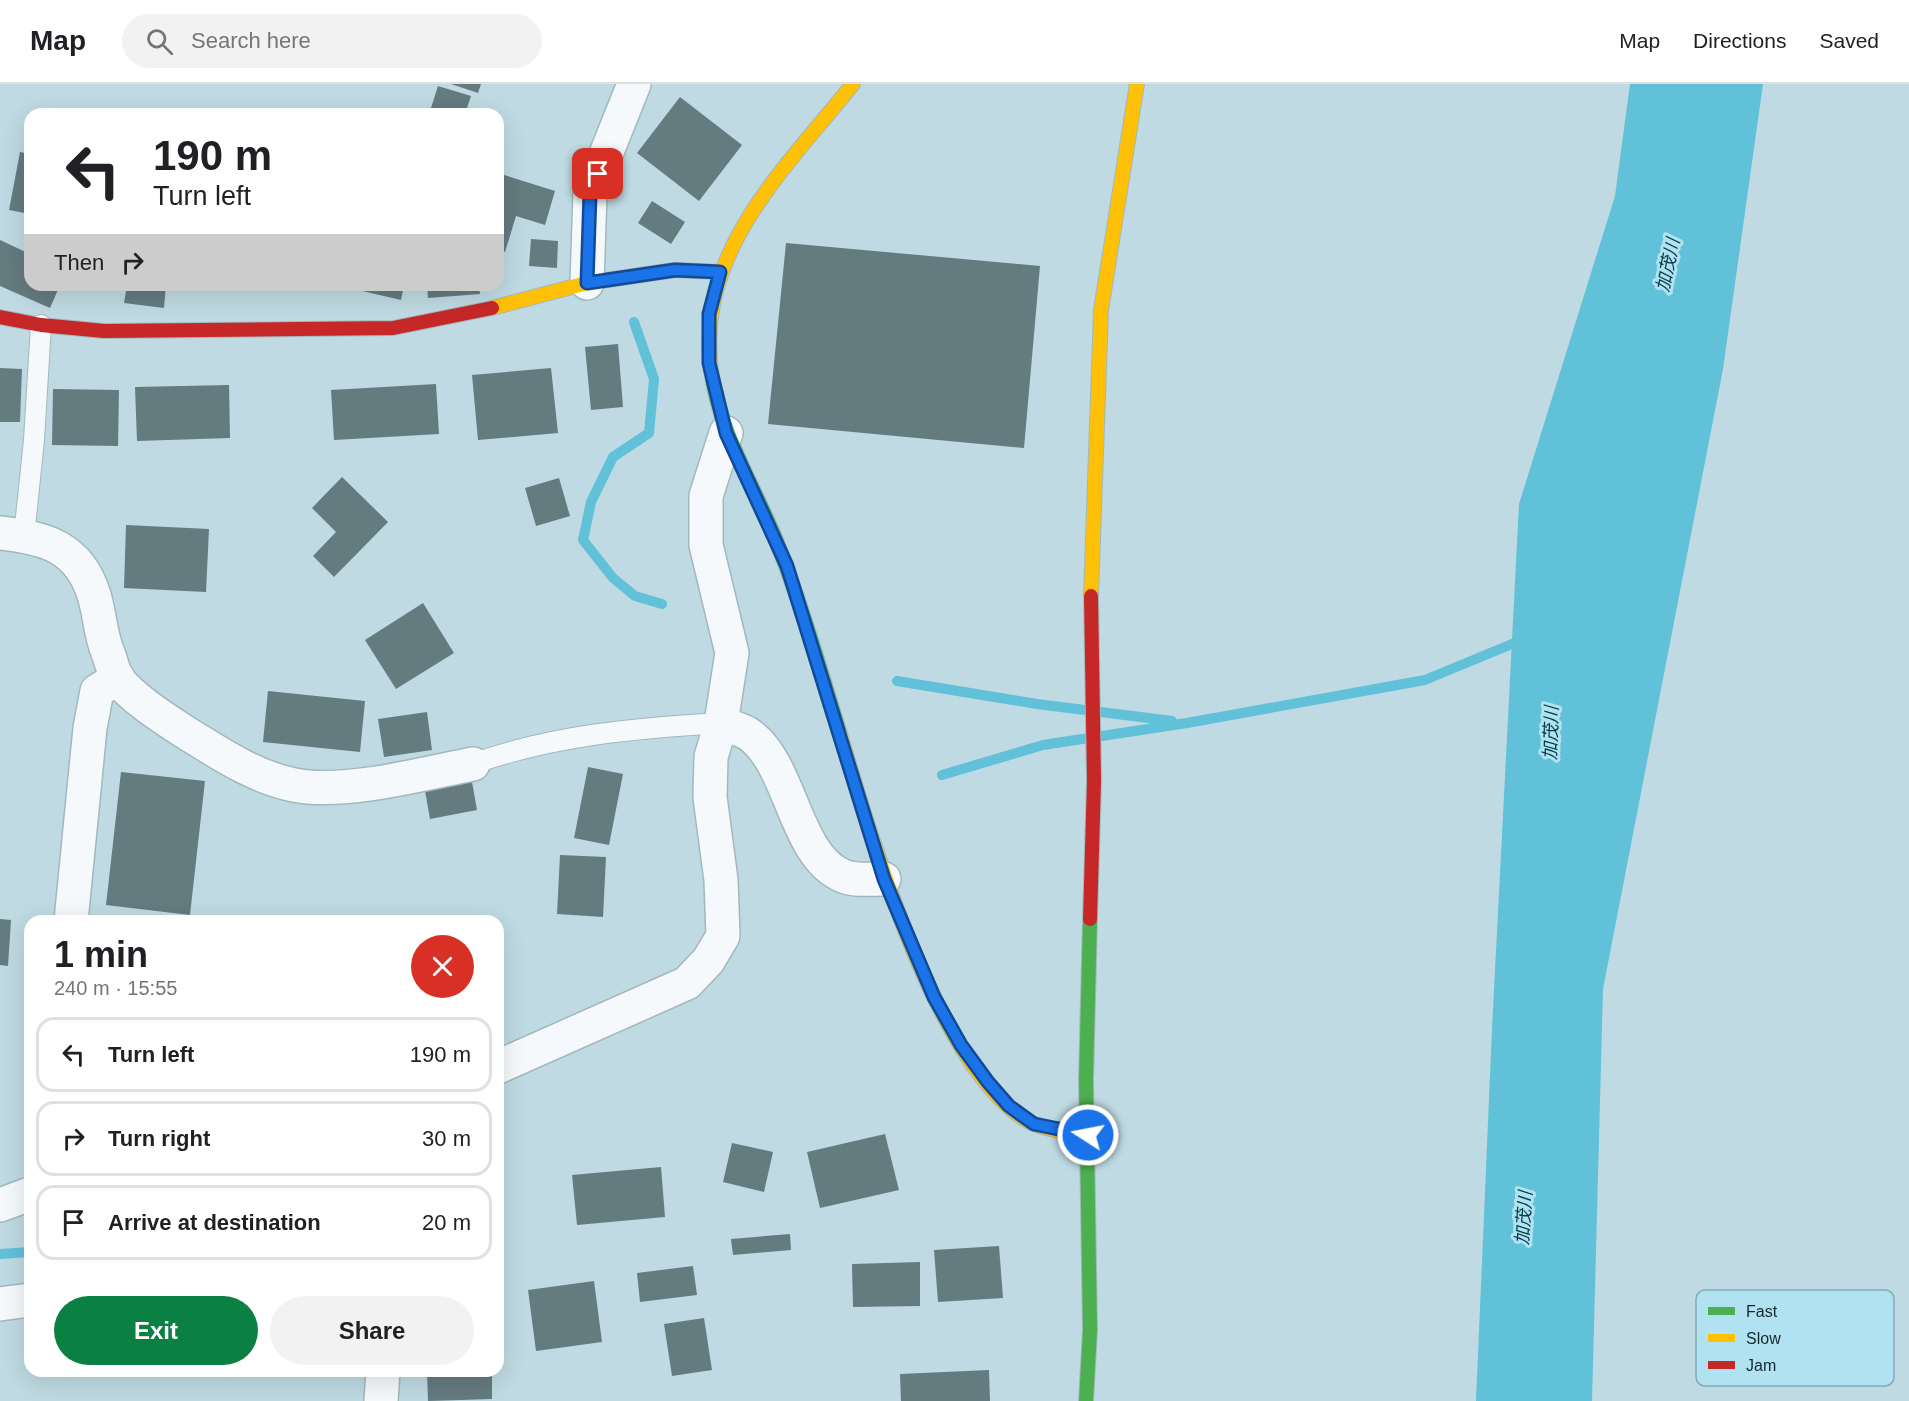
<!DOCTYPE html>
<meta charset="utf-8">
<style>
:root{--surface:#fff;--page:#f2f2f2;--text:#202124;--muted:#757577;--line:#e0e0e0;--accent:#0b8043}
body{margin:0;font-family:Helvetica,"Noto Sans JP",sans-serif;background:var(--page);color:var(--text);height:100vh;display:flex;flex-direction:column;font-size:22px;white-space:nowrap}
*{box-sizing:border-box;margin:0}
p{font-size:20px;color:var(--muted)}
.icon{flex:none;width:33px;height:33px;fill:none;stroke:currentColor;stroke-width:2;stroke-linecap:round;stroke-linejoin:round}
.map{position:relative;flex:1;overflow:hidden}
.side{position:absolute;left:24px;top:831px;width:480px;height:462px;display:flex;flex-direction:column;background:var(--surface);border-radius:18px;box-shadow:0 6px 24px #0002}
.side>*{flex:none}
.banner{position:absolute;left:24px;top:24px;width:480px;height:183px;border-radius:18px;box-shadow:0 6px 24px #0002;background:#fff;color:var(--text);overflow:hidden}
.pin{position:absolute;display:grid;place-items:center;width:51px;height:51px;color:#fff;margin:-26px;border-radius:12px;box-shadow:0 3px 9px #0006}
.me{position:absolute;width:66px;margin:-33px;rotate:281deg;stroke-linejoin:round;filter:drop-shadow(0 0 4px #0008)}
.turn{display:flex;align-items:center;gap:21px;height:126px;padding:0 30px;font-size:27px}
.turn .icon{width:78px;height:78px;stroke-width:2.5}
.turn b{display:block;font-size:42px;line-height:51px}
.then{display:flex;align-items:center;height:57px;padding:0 30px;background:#0003;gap:12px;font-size:22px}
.round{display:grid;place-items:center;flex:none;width:63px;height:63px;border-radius:32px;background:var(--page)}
.head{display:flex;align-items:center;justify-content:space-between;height:102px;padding:0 30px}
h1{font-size:36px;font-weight:800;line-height:45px}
.button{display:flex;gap:12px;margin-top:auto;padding:12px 30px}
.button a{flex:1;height:69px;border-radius:36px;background:var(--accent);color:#fff;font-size:24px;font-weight:800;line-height:69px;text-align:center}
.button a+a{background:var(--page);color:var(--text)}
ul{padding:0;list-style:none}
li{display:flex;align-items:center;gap:18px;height:75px;margin:0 12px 9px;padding:0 18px;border:3px solid var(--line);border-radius:18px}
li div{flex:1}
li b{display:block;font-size:22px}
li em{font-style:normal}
header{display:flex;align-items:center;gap:36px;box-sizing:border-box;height:84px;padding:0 30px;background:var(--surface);border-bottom:2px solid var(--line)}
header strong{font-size:28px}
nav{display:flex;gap:33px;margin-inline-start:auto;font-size:21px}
.search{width:420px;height:54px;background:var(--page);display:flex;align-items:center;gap:15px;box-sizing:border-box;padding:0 21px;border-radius:33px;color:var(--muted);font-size:22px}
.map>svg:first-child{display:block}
</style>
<header>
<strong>Map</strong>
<div class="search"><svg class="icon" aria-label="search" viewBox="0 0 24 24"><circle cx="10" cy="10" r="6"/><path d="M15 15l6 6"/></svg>Search here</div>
<nav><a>Map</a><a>Directions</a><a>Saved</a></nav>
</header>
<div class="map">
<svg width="1909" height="1317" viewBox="0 0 1909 1317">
<rect width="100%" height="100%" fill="#bfdae2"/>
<!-- water -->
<path fill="#60c1d8" d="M1630,0h133l-40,285 -120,620 -11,412h-116l16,-372 27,-525 96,-308z"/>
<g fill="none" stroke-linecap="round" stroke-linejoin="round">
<!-- stream -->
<path stroke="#60c1d8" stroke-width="10" d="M634,238l20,57 -5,54 -36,24 -22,45 -8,38 30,38 22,18 27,8
M897,597l140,23 135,17
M942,691l101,-30 144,-22 238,-43 99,-41
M0,1170l30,-2"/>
</g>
<!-- building -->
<path fill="#647b80" d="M451,0h30l-3,9z
M438,2l33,10 -6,18h-36z
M680,13l62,48 -43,56 -62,-48z
M20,68l10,2v60l-21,-4z
M498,89l57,18 -10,34 -29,-9 -11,36 -7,-2z
M652,117l33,21 -14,22 -33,-21z
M531,155l27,2 -1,27 -28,-2z
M0,156l30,14v31h30l-10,23 -50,-22z
M786,159l254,23 -16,182 -256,-24z
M127,201h39l-2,23 -40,-5z
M359,201h45l-3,15 -43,-10z
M427,201h52l1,9 -52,4z
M618,260l5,63 -32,3 -6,-63z
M0,284l22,1 -2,53h-20z
M551,284l7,65 -80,7 -6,-65z
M436,300l3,50 -105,6 -3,-50z
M229,301l1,53 -93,3 -2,-54z
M53,305l66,1 -1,56 -66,-1z
M342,393l46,45 -54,55 -21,-21 23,-24 -24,-24z
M559,394l11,38 -34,10 -11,-38z
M126,441l83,4 -3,63 -82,-4z
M423,519l31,50 -58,36 -31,-49z
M268,607l97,10 -5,51 -97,-10z
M427,628l5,38 -48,7 -6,-38z
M588,683l35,7 -14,71 -35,-7z
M121,688l84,9 -15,134 -84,-10z
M471,692l6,34 -47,9 -6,-34z
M560,771l46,2 -3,60 -46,-3z
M0,835l11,1 -3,46 -8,-1z
M885,1050l14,56 -79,18 -13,-56z
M732,1059l41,9 -9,40 -41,-10z
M661,1083l4,50 -88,8 -5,-50z
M790,1150l1,16 -58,5 -2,-16z
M999,1162l4,52 -65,4 -4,-52z
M920,1178v44l-67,1 -1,-43z
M693,1182l4,29 -57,7 -3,-29z
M594,1197l8,61 -66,9 -8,-61z
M704,1234l8,52 -40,6 -8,-52z
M989,1286l1,31h-89l-1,-27z
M427,1287h65v28l-64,2z"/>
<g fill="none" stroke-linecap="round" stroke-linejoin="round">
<defs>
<path id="lane" d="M24,452l10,-96 7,-115
M473,680c80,-29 164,-36 248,-41"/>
<path id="street" d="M587,199l3,-89 44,-110
M0,449c46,5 79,14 94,62 6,19 6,39 14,58 3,7 5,18 9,25 14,20 51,43 71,56 34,21 67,43 106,51 50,10 128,-11 179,-21
M721,639c8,3 18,6 26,10 45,29 46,122 96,143 12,5 28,3 41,3
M71,837l19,-193 7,-37 21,-13
M498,983l189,-84 21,-22 15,-25 -2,-56 -11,-83 1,-40 10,-34 11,-70 -26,-108v-49l20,-63
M0,1121l30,-11
M0,1220l30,-4
M381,1317l2,-30"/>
<path id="fast" d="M711,286c8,61 42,114 65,170 25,63 44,129 64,194
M1086,1317l4,-71 -4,-250 4,-161"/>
<path id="slow" d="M492,224l95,-25 88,-13 45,2
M711,286c-16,-118 74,-201 142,-286
M1091,512l10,-286 36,-226
M840,650c30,100 96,331 186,386 19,11 41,11 62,15"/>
<path id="jam" d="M0,233l41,8 63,6 289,-3 99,-20
M1090,835l4,-138 -3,-185"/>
</defs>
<!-- lane casing -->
<use href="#lane" stroke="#a2b8be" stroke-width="22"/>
<!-- street casing -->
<use href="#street" stroke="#a2b8be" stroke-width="36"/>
<!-- fast casing -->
<use href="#fast" stroke="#a2b8be" stroke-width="16"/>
<!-- slow casing -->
<use href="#slow" stroke="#a2b8be" stroke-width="16"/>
<!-- jam casing -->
<use href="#jam" stroke="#a2b8be" stroke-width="16"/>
<!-- lane -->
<use href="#lane" stroke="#f5f9fb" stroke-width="20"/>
<!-- street -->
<use href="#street" stroke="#f5f9fb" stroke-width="33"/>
<!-- fast -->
<use href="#fast" stroke="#4caf50" stroke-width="14"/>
<!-- slow -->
<use href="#slow" stroke="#ffc107" stroke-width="14"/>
<!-- jam -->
<use href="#jam" stroke="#c62828" stroke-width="14"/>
</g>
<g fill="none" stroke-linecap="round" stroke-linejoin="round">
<defs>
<path id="route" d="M598,90l-8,20 -3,89 88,-13 45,2 -11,42v49l17,70 61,133 97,313 50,118 27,48 27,37 21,24 25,18 54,11"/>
</defs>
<!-- route casing -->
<use href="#route" stroke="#114b97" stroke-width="15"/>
<!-- route -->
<use href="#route" stroke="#1a73e8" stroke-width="10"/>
</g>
<g text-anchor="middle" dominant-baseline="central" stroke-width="6" stroke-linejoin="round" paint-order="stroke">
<!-- water labels -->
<g font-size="18" font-style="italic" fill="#003a46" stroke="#b0e2f1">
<text transform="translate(1668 181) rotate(-78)">加茂川</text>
<text transform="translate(1551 649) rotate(-88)">加茂川</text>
<text transform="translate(1524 1134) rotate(-86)">加茂川</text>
</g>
</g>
<!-- legend -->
<rect x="1696" y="1206" width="198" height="96" rx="9" fill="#b0e2f1" stroke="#82aab6" stroke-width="1.5"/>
<rect x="1708" y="1223" width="27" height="8" fill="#4caf50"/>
<rect x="1708" y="1250" width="27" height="8" fill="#ffc107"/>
<rect x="1708" y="1277" width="27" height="8" fill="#c62828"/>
<g font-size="16" fill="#15282e">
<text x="1746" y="1233">Fast</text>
<text x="1746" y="1260">Slow</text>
<text x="1746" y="1287">Jam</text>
</g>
</svg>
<div class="pin" style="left:598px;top:90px;background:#d93025"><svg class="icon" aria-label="arrive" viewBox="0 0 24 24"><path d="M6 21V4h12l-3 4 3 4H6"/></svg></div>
<svg class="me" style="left:1088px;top:1051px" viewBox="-20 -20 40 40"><circle r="17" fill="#1a73e8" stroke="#fff" stroke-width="3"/><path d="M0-11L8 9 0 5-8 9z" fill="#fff"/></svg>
<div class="banner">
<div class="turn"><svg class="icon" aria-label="left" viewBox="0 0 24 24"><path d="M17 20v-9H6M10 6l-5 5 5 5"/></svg><div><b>190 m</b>Turn left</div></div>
<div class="then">Then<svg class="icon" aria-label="right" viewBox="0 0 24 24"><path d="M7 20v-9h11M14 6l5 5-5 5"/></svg></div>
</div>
<section class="side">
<div class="head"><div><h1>1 min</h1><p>240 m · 15:55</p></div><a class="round" style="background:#d93025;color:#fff"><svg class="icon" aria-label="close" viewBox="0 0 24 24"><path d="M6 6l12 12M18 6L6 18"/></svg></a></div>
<ul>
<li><svg class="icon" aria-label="left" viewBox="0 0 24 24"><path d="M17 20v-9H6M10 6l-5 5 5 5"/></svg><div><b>Turn left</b></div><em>190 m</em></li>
<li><svg class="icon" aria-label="right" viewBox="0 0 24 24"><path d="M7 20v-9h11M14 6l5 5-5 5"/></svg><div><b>Turn right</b></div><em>30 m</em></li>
<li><svg class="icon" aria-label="arrive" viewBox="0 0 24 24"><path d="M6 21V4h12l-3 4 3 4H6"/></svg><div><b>Arrive at destination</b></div><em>20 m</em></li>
</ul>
<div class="button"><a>Exit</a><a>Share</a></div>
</section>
</div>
